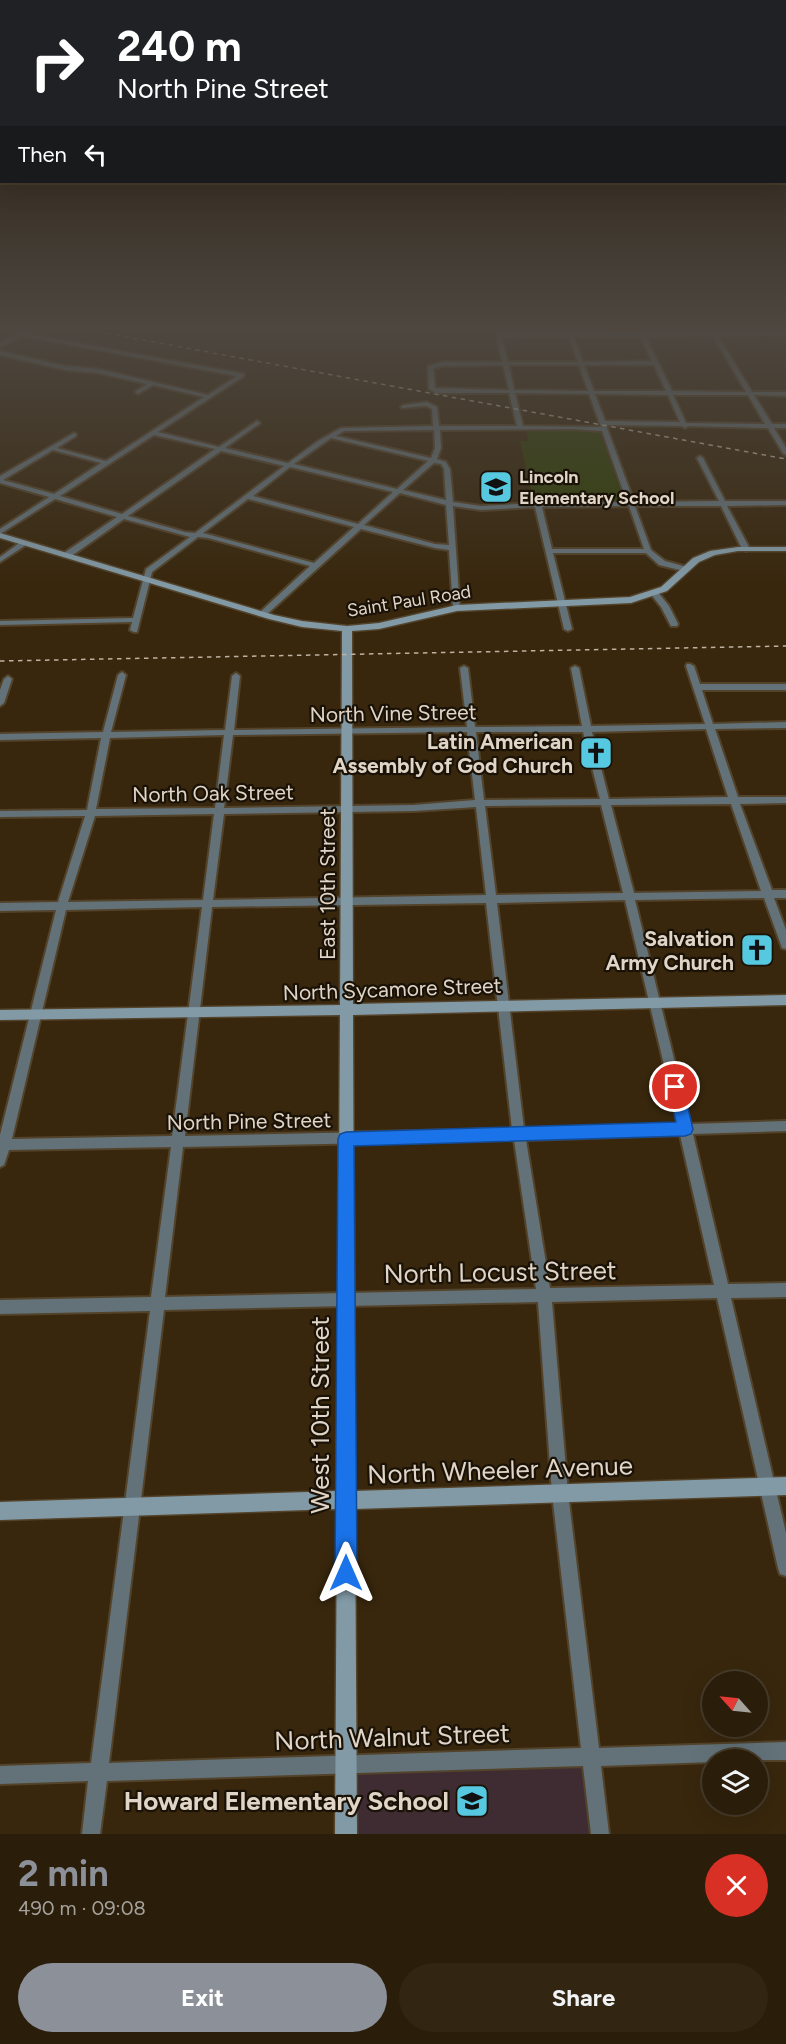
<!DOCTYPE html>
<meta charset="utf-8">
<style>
:root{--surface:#2a1d0a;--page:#322613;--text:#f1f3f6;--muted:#a5a29c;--line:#463b2b;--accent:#8c9099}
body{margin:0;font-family:Figtree,sans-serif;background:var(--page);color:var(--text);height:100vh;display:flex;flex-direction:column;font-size:22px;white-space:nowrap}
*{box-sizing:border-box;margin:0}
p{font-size:20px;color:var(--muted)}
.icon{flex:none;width:33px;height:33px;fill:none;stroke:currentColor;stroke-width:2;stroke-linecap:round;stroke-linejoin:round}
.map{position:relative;height:1834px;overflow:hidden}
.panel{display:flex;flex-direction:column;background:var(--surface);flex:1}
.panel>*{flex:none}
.top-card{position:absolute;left:0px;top:0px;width:786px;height:183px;box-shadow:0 6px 24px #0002,0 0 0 2px var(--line);background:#202124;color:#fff;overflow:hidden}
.needle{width:39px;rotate:297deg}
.buttons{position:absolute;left:702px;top:1671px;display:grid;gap:12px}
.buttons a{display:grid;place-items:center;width:66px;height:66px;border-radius:50%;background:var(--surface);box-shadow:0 6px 24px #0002,0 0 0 2px var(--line);font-size:30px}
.pin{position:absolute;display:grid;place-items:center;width:51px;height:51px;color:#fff;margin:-26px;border:3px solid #fff;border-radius:50%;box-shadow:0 2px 6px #0007}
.me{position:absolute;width:66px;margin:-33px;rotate:0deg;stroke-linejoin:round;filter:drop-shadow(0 0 4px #0008)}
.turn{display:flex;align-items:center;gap:21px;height:126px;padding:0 18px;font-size:27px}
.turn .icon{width:78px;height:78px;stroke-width:2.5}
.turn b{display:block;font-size:42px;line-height:51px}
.then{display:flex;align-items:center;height:57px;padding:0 18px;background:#0003;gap:12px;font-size:22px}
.round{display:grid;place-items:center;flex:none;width:63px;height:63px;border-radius:32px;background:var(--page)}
.headline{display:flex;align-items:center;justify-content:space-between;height:102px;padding:0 18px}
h1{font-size:36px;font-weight:700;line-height:45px;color:var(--accent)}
.action{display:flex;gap:12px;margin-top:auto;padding:12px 18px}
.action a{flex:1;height:69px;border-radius:36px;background:var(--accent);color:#fff;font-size:24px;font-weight:700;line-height:69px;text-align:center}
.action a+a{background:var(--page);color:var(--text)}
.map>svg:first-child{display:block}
</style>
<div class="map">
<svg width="786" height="1834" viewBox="0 0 786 1834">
<rect width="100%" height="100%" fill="#38270d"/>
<!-- education -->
<path fill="#3f2c33" d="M585,1764l8,70h-239v-66z"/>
<!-- green -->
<path fill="#303f07" d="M579,428l21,4 24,69 -1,2h-81l-4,-8 -7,-5 -11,-49h8l-2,-12z"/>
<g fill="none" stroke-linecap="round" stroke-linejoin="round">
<defs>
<path id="street" d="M27,330l3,2 -2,2 216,40v2l-86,56 61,15 38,-26 3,2 -1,1 -34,24 63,15 30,-22 23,-13 92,-2 -1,-17 -6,-3 -24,2 -1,-1 3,-2 23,-3 10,5 2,19h78l-8,-33h-73l-7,-4 -1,-23 15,-4h59l-7,-32h6l1,4h66l-2,-4h6l1,4 66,-1v-3h4l2,3h66l-2,-3h6l1,3 70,-1v4h-68l34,56h34v4l-32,-1 18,29h14v4h-12l12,20v7l-3,-2 -15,-25 -80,-2 -3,2 -3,-2 -76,-1 28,77 85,-1 -22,-43 3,-2 3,2 22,43h61v4l-59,1 23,43 -4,2 -4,-2 -21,-43h-86l16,44 14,11 22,6 1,2 -4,2 -25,-6 -13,-12h-93l19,76 -4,2 -4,-2 -29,-122 -54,3 -28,-4 7,104h-3l-4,-2 -4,-58 -14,-2 -74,-19 -96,87h-6l-1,-2 52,-48 -102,-28 -10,-1 -46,35 -15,60h-3l-4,-2 2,-8 -132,3v-4l133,-3 13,-49 44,-32 -66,-18 -54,38h-6v-4l53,-36 -62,-18 -55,35v-5l49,-32 -49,-14v-7l74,-43 2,1v2l-19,12 49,13 98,-64 -51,-12 -15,9 -3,-2 1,-1 11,-7 -49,-11 -33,-3 -65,-15v-4l65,15 33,3 110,26 29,-19 -214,-40 -23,11v-4zM713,336l33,56 -74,-1 -26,-54zM569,337l9,25h-70l-6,-24zM574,337h67l11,24 -69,1zM503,365l6,25 -74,-2 -2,-20 10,-2zM509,365h70l9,26 -74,-1zM584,365h70l12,26h-72zM515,393l74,1 12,33 -78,-1zM595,394l73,1 12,27 -75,-1zM673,395h75l17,29 -79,-1zM572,429l30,2 25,71 -89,1 -57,3 -28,-4 -3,-33 -4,-7 -9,-3 4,-11 -1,-18zM434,430l1,18 -4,10 -95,-22 8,-5zM154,435l61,14 -93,65 -62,-18zM331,438l97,23 -31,28 -103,-25zM53,450l48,13 -47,31 -51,-14zM221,451l63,15 -89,67 -10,-1 -57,-16zM434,463l7,1 3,5 2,31 -43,-10zM290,467l103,25 -35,32 -105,-28zM400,493l46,12 3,40 -14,-1 -71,-19zM248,499l106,28 -40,36 -111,-30zM629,506l15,43h-92l-10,-42z
M22,541l7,2 -29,19v-5z
M651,591h6l12,15 9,18 -1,2h-6l-10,-19 -11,-14z
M687,664h3l4,2 6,18h86v6h-84l11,34 73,-2v6l-71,1 23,68h48v6l-46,1 32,86h14v8h-12l12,32v19l-4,-1 -1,-3 -17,-47 -129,2 55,224 96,-3v10l-93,3 35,150 58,-1v14l-55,1 55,235v43l-6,-2 -2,-6 -61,-270 -165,4 16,191 31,255 187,-6v18h-74v2l-111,4 8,68h-18l-8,-68 -476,15 -7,53h-18l6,-53 -88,3v-18l91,-3 59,-452 -150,3v-14l151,-3 20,-150 -162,3 -5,15 -4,2v-32l56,-225 -56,1v-8l58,-1 27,-86 -85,1v-6l87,-1 14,-72 -101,2v-6l103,-2 15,-57 4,-3 4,3 -15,57 114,-2 7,-54 4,-3 4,3 -6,54 233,-3 -7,-59 4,-2 4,2 7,59 107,-1 -11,-58 4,-2 4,2 12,58 114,-2 -19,-58zM706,729l22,68 -119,2 -17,-67zM467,732l8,68 -61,5 -190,3 9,-73zM476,732h107l17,67 -116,1zM224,735l-9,73 -119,1 14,-71zM731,804l30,87 -127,2 -23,-88zM601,805l22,88 -127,2 -11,-89zM476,807l10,88 -273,5 11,-86 190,-3zM214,814l-11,86 -135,2 27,-86zM625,900l53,224 -154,5 -27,-226zM486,903l26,226 -327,7 27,-229zM202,907l-30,229 -160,3 54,-229zM680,1135l34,150 -164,3 -24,-148zM514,1140l22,149 -371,8 18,-150zM538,1302l14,191 29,255 -472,15 55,-453z
M8,676l4,3 -8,24 -4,3v-16l4,-11z"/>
<path id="secondary" d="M781,330h5v5l-2,-1z
M0,533l274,82 28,6 45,5 32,-3 78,-18 173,-8 31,-10 32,-29 17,-7 28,-4h48v4h-48l-23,4 -16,7 -32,29 -36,12 -174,8 -78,18 -27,2 1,373 433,-9v10l-433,10 2,476 431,-14v18l-431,14 2,325h-22l2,-325 -337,11v-18l337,-11 3,-476 -340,5v-10l340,-5 2,-374 -40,-4 -33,-8 -269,-81z"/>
</defs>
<!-- street casing -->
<use href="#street" stroke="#53432b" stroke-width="4"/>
<!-- secondary casing -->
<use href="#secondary" stroke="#53432b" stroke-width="3"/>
<!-- street -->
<use href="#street" fill="#637279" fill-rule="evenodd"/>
<!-- secondary -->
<use href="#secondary" fill="#829aa6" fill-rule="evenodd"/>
<!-- rail -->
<path stroke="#bfb2a1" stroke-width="1.5" stroke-dasharray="4.5 4.5" stroke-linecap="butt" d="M89,330l697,129
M0,661l786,-15"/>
</g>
<!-- sky -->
<linearGradient id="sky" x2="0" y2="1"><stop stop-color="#1f1507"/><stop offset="0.56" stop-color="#4d4740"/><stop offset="1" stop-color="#4d4740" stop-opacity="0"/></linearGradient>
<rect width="786" height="587" fill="url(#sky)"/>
<!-- route -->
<path fill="#1a73e8" stroke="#114b97" stroke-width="1.5" d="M675,1080l6,2 2,5 10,42 -2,5 -6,2 -331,10 3,427 -3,7 -8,4 -7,-4 -4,-7 3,-434 2,-5 6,-2 330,-10 -8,-35 2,-5z"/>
<!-- icons -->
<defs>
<symbol id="school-square" viewBox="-11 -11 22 22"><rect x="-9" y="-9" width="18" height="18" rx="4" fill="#56c9e0" stroke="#1a1207"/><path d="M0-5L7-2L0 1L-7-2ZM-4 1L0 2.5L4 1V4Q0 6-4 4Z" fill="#111"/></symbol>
<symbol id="church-square" viewBox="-11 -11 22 22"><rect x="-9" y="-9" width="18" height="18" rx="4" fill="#56c9e0" stroke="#1a1207"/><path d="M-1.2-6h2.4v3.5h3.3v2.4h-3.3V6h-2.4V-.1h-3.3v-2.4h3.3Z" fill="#111"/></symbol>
</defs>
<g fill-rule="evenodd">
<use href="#school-square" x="477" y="468" width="38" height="38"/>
<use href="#church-square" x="577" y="734" width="38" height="38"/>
<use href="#church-square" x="738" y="931" width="38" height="38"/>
<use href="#school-square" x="453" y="1782" width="38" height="38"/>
</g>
<g text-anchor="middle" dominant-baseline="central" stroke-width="4.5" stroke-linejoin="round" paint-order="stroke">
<!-- far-poi labels -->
<g font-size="18" font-weight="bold" fill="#e0d5c6" stroke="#1a1207" text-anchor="start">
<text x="519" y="477">Lincoln<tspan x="519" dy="21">Elementary School</tspan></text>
</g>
<!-- far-street labels -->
<g font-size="18" fill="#e0d5c6" stroke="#1a1207">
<text transform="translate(409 601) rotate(-9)">Saint Paul Road</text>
</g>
<!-- street labels -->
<g font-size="21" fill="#e0d5c6" stroke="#1a1207">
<text transform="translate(393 713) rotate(-1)">North Vine Street</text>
<text transform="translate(213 793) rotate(-1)">North Oak Street</text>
<text transform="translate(327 884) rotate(-90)">East 10th Street</text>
<text transform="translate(392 989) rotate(-2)">North Sycamore Street</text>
<text transform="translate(249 1121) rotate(-1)">North Pine Street</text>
</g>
<!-- poi labels -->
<g font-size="21" font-weight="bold" fill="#e0d5c6" stroke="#1a1207" text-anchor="end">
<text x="573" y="741">Latin American<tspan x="573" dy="24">Assembly of God Church</tspan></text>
<text x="734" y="938">Salvation<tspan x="734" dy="24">Army Church</tspan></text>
</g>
<!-- near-street labels -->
<g font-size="26" fill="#e0d5c6" stroke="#1a1207">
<text transform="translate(500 1272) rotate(-1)">North Locust Street</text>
<text transform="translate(320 1415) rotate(-90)">West 10th Street</text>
<text transform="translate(500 1470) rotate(-2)">North Wheeler Avenue</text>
<text transform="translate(392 1737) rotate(-2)">North Walnut Street</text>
</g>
<!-- near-poi labels -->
<g font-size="26" font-weight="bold" fill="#e0d5c6" stroke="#1a1207" text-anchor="end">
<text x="449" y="1801">Howard Elementary School</text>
</g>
</g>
</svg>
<div class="buttons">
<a><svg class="needle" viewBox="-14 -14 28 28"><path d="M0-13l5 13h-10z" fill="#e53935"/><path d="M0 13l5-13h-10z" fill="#a5a29c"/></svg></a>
<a><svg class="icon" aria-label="layers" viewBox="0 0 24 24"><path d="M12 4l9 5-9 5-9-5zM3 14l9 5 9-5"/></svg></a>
</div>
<div class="pin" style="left:675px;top:1087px;background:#d93025"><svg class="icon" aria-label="arrive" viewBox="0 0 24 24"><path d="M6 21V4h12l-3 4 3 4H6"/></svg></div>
<svg class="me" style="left:346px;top:1573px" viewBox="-20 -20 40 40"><path d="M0-17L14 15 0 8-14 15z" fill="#1a73e8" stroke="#fff" stroke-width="4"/></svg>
<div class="top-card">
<div class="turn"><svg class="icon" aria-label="right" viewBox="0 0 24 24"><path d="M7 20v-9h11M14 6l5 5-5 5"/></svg><div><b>240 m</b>North Pine Street</div></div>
<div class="then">Then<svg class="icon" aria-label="left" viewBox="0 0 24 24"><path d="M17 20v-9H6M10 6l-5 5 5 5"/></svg></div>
</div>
</div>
<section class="panel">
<div class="headline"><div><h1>2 min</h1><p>490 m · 09:08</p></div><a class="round" style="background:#d93025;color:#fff"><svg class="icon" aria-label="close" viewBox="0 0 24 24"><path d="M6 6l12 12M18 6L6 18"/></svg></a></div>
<div class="action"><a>Exit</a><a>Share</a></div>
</section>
